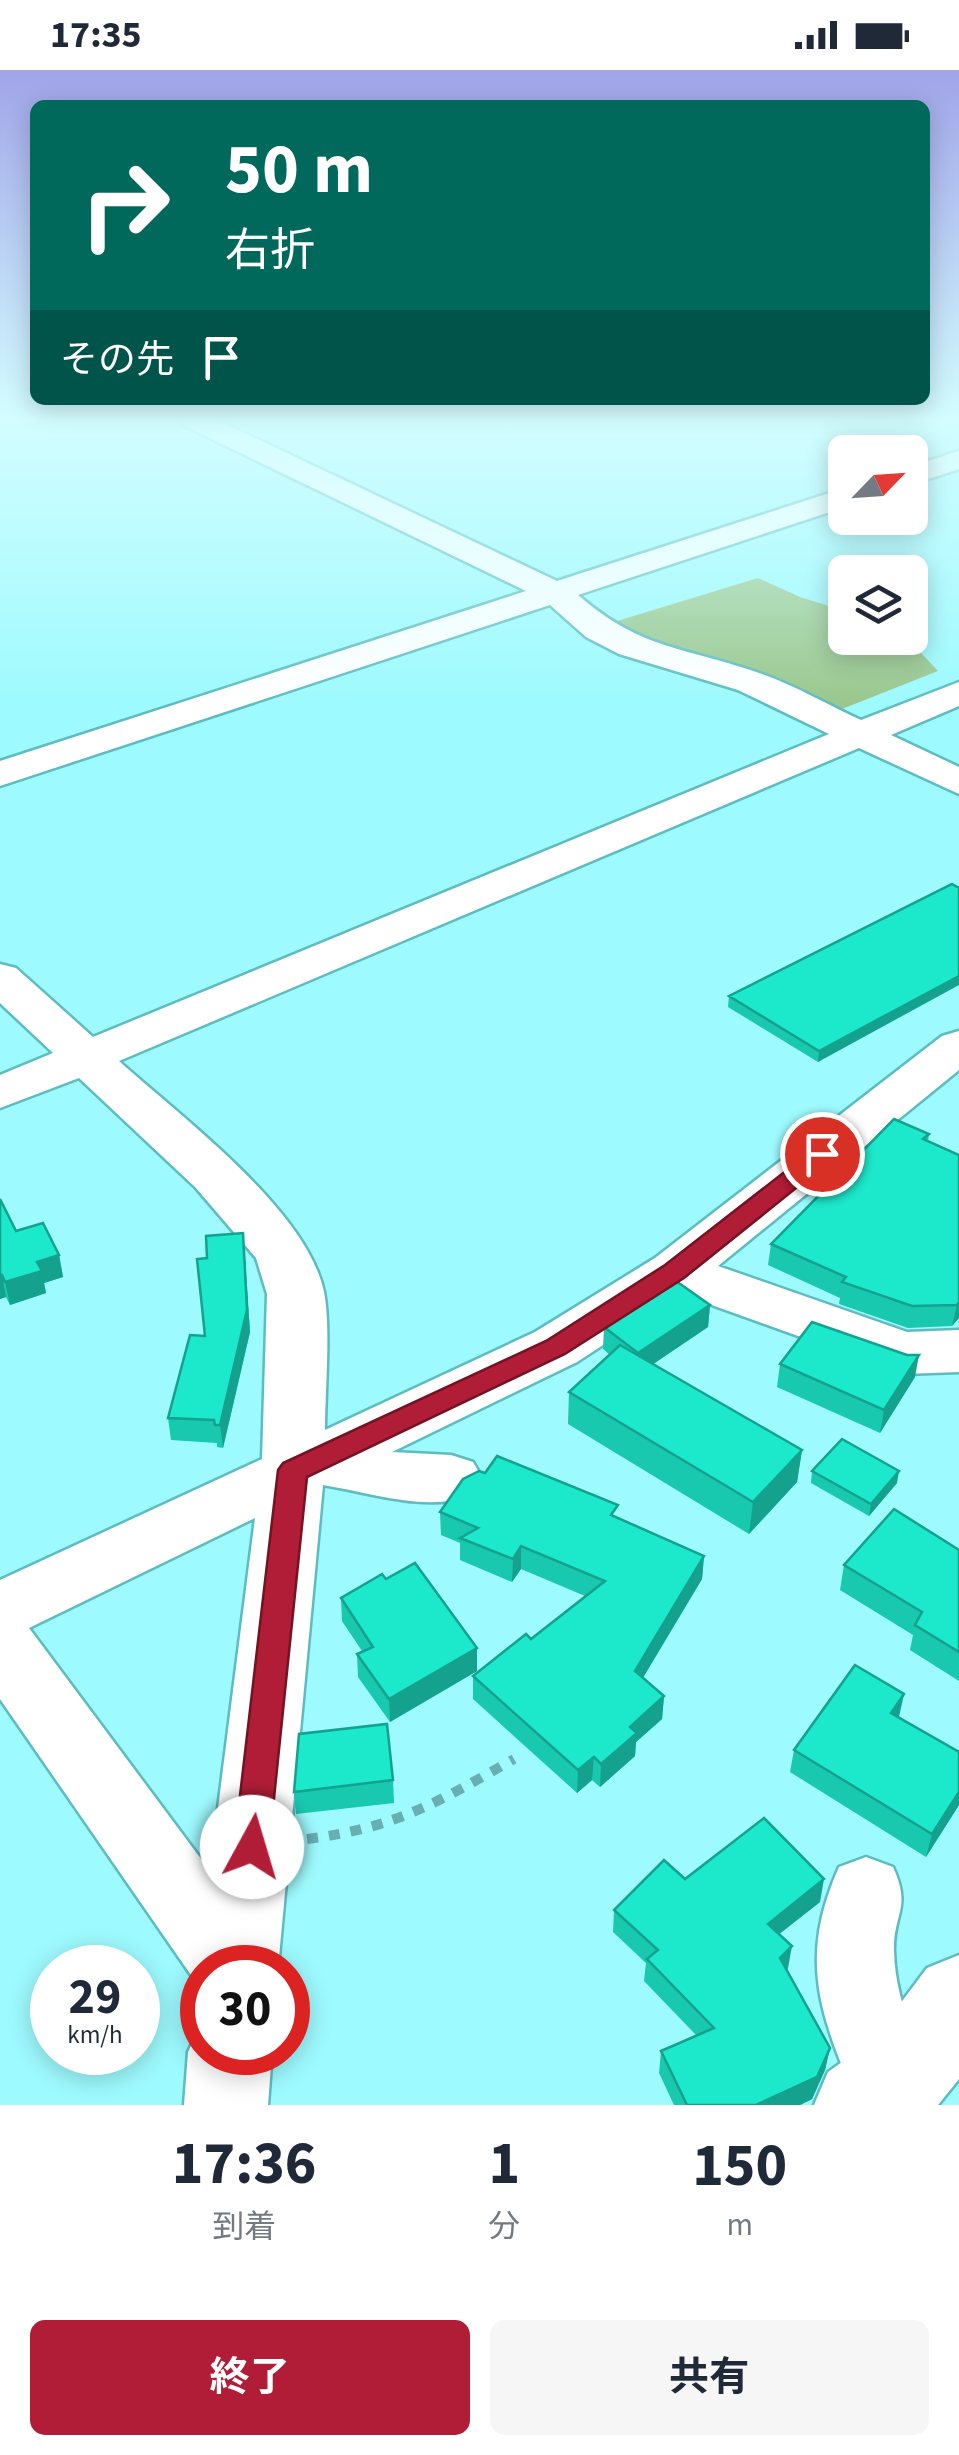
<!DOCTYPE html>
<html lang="ja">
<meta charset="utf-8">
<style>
:root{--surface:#fff;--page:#f6f6f7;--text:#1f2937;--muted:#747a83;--accent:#b11d36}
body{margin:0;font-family:"Source Sans 3","Noto Sans JP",sans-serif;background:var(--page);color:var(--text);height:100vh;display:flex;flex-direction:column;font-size:38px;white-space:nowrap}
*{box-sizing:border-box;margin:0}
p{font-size:32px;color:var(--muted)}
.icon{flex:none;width:55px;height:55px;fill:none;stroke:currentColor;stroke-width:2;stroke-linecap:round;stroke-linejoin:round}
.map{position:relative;height:2035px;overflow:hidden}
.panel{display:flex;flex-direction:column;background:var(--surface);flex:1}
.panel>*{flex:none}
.banner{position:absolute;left:30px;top:30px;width:900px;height:305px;border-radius:15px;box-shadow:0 5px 25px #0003;background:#00695c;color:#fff;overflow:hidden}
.needle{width:65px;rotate:65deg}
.controls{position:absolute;left:828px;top:365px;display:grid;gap:20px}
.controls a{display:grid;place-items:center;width:100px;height:100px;border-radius:15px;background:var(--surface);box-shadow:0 5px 25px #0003;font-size:50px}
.speed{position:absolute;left:30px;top:1875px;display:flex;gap:20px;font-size:50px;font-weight:700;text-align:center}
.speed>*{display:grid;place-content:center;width:130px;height:130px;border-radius:50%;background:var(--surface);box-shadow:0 5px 25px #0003;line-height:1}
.speed small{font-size:25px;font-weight:400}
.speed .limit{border:15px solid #d22;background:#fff;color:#111}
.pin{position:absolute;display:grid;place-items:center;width:85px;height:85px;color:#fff;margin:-42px;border:5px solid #fff;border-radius:50%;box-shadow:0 2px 10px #0007}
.me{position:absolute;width:110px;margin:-55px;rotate:6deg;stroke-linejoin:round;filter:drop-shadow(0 0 8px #0008)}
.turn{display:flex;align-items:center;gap:35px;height:210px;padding:0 30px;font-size:45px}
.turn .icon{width:130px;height:130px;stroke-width:2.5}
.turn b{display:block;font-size:70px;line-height:85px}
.then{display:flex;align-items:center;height:95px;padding:0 30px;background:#0003;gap:20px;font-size:38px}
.eta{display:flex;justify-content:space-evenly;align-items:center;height:170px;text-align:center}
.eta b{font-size:60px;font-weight:700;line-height:70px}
.primary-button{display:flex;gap:20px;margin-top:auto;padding:20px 30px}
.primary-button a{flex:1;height:115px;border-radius:15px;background:var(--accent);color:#fff;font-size:40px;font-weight:700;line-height:115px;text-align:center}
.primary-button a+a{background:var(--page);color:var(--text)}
.status{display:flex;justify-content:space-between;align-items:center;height:70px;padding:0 50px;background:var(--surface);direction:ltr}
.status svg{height:28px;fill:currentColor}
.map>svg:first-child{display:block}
</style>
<div class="status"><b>17:35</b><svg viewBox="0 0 49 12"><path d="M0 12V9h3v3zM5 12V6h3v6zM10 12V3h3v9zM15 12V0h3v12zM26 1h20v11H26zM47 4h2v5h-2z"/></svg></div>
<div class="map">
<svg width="959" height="2035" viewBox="0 0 959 2035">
<rect width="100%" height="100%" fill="#9dfafe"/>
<!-- green -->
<path fill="#9ac78d" d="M758,508l42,19 45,14v27h62l31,33 -101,40 -208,-74 -15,-15z"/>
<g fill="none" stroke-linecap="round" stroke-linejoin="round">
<defs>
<path id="minor" d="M181,350h36l340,161 288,-93v19l-267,88c64,56 109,52 184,79 34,12 66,31 99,46l98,-38v24l-68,29 68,32v27l-100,-46 -740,313c62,56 188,149 205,231 7,34 1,101 1,138l210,-98 120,-74 287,-222 17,-5v39l-241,196 189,66 52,-2v42l-55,2 -223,-80 -104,68 -185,90 59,3 22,7 10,17 -10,17c-50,16 -100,-3 -150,-11l-45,483h-76v23l-202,-292v-119l262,-121 5,-165 -11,-36 -60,-70 -117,-110 -79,30v-33l53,-22 -53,-50v-39l16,4 77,69 736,-303 -91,-44 -119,-36 -33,-17 -36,-32 -550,181v-25l526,-170 -341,-165zM255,1448l-45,353 -181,-243z
M959,381v18l-49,16v-18z
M866,1787l27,10c19,42 0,46 1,84 1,48 22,92 40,135l-8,19h-68c-37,-89 -61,-144 -19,-238z
M202,1952v30h70l-4,53h-84l4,-53z"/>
<path id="major" d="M959,1885v124l-21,26h-124l14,-33 45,-32 54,-72z"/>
</defs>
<!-- minor casing -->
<use href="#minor" stroke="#5ebcc0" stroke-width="5"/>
<!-- major casing -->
<use href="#major" stroke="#5ebcc0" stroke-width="5"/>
<!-- path -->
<path stroke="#67afb2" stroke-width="10" stroke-dasharray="11 11" stroke-linecap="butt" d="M307,1769c89,-11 131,-37 207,-80"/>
<!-- minor -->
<use href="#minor" fill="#fff" fill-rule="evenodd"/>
<!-- major -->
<use href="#major" fill="#fff" fill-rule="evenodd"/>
</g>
<!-- wall -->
<path fill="#18c8af" d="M952,814l-134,178 -90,-55 1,-11z
M929,1064l-1,7 31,14v163l-7,8 -44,2 -69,-24 1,-6 -72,-33 3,-21z
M0,1129l16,32 43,24 4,22 -19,6 2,10 -36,12 -4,-8 -6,2z
M245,1185l5,77 -27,116 -6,-1v-4l-46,-3 -3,-22z
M710,1235l-2,22 -55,37 149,86 -5,32 -48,52 -181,-110 1,-32 41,-37 -7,-6 1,-22z
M780,1294l135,13 -35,56 -103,-46z
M812,1401l85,12 -28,33 -58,-33z
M440,1442l177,6 87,38 -2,23 -59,99 21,18 -2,23 -26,23 -1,14 -35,31 -8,-7 -15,13 -104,-94v-23l58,-37 54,-43 -64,-27 -9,13 -52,-22v-17l-19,-8z
M959,1480v131l-49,-31 3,-15 -73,-45 4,-25z
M386,1509l91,92 -87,51 -32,-45 -1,-23 5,-3 -20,-30 -1,-23z
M899,1647l60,35v53l-33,52 -136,-85 4,-22z
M393,1710l1,23 -98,11 -2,-22z
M685,1809l135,23 -41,32 9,34 -1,2 43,78 -5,22 -13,29 -12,6h-126l-15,-32 2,-22 36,-15 -53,-55 2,-18 -33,-31 1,-22z"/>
<!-- shaded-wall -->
<path fill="#14a28e" d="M959,906v9l-141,77 1,-11z
M243,1163l7,99 -27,116 -3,-23z
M59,1185l4,22 -19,6 2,10 -36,12 -5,-23 32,-20z
M0,1205h2l4,22 -6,2z
M959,1232v16l-7,8 5,-21z
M710,1235l-2,22 -71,48 1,-22z
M919,1285l-4,22 -35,56 4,-23z
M802,1380l-5,32 -48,52 4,-32z
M899,1401l-2,12 -28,33 2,-12z
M521,1476v23l-9,13 1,-23z
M704,1486l-2,23 -69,115 2,-23z
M477,1578v23l-87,51 -1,-23z
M904,1624l-5,23 -8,-4z
M664,1626l-2,23 -26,23 -1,14 -35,31 1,-23 29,-37z
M594,1687l-2,23 -15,13 1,-23z
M959,1722v13l-33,52 6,-23z
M824,1809l-4,23 -56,44 4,-22z
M792,1876l-4,22 -12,13 4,-23z
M830,1978l-5,22 -13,29 -12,6h-44z"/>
<!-- building -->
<path fill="#1ce8cb" stroke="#14a28e" stroke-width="2.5" d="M952,814l7,4v88l-140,75 -90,-55z
M894,1049l35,15 -6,5 36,16v147l-2,3 -45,1 -70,-24 4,-5 -75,-33z
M0,1129l16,32 27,-8 16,32 -22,7 5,9 -37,11 -3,-7h-2z
M243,1163l4,77 -27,115h-5l-1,-5 -46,-2 22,-83 15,1 -8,-77 10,-1 -1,-22z
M676,1211l34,24 -72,48 -34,-26z
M812,1252l95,33h12l-35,55 -104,-46z
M620,1275l182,105 -49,52 -184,-110z
M842,1369l57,32 -28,33 -59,-33z
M497,1386l121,49 -7,10 93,41 -69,115 29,25 -34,31 7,6 -36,31 -7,-7 -16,13 -105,-94 53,-42 5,5 74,-58 -84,-35 -8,13 -53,-21 18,-10 -38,-16 23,-33 16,-8 6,2z
M894,1439l65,41v102l-44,-27 7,-13 -78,-47z
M415,1493l62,85 -88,51 -32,-45 16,-7 -32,-49 41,-24 4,5z
M855,1595l49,29 -13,19 68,39v40l-27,42 -138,-84z
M387,1654l6,56 -99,12 5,-58z
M764,1748l60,61 -56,45 24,22 -12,12 50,90 -13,29 -61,28h-69l-26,-54 53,-23 -67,-69 11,-9 -44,-40 50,-50 21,19z"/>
<!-- sky -->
<linearGradient id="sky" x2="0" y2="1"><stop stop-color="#a0a4e8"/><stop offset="0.55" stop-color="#d3fdff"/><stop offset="1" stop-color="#d3fdff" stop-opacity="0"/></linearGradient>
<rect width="959" height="635" fill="url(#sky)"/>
<!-- route -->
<path fill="#b11d36" stroke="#731323" stroke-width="2.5" d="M822,1077l9,2 3,5 -3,6 -147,118 -119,76 -258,123 -38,370 -5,11 -12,5 -13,-5 -5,-11 44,-377 5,-7 263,-122 119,-76 149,-116z"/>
</svg>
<div class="controls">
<a><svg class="needle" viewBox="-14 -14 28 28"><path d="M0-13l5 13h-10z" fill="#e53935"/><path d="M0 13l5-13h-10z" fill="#747a83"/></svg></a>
<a><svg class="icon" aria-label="layers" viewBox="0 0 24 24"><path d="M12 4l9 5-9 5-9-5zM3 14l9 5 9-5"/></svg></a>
</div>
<div class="speed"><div>29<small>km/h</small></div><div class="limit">30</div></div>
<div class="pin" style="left:822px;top:1084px;background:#d93025"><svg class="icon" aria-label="arrive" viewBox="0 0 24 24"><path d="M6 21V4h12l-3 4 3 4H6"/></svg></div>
<svg class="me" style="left:252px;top:1777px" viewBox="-20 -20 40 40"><circle r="19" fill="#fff"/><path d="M0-13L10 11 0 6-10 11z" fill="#b11d36"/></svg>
<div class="banner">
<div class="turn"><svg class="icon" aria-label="right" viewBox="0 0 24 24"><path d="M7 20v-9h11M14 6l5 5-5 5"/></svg><div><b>50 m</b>右折</div></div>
<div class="then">その先<svg class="icon" aria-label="arrive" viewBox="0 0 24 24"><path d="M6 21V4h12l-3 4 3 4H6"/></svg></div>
</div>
</div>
<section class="panel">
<div class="eta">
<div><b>17:36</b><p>到着</p></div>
<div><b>1</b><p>分</p></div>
<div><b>150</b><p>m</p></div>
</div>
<div class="primary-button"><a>終了</a><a>共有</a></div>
</section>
